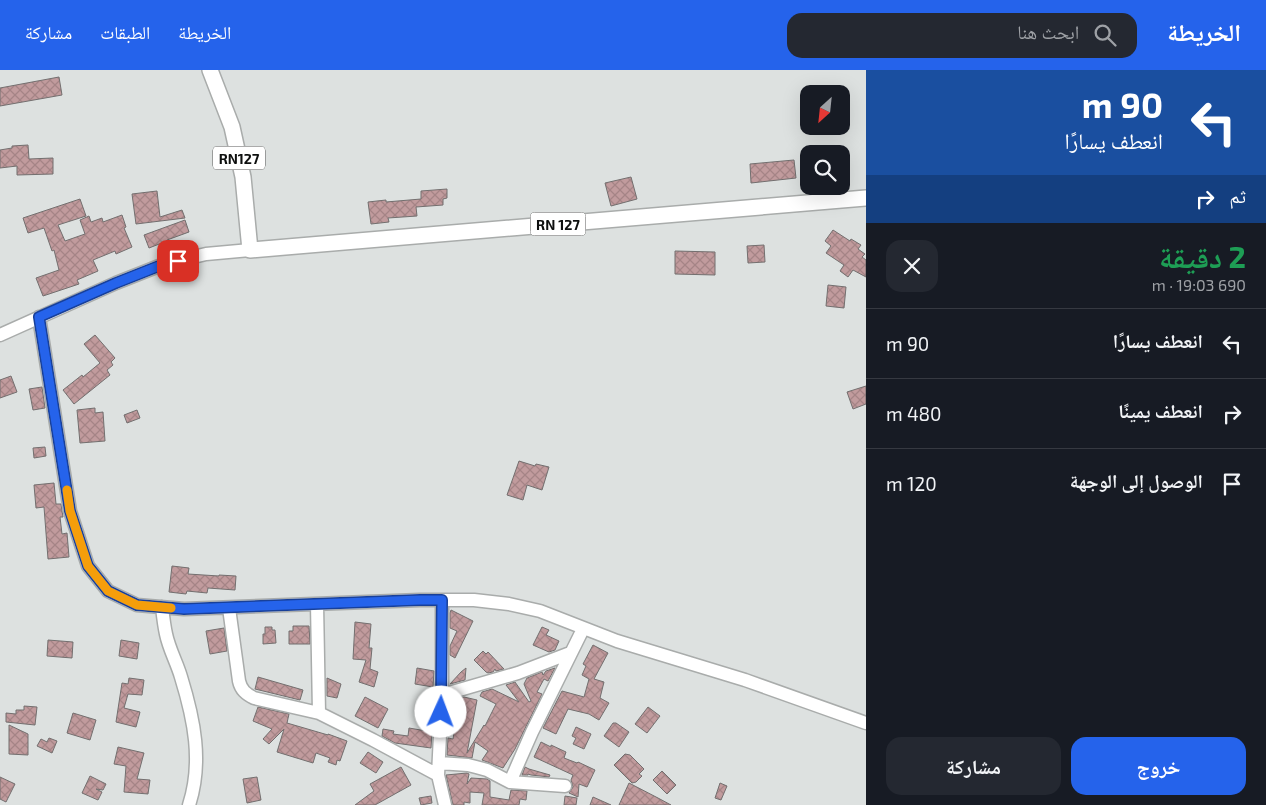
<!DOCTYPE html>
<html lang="ar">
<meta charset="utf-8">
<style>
:root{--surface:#171b24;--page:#242831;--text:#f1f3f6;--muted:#9ea1a6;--line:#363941;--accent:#2563eb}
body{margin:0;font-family:"Exo 2","Noto Naskh Arabic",sans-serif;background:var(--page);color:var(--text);direction:rtl;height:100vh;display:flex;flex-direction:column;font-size:19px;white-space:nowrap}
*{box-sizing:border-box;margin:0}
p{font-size:16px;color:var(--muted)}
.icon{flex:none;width:28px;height:28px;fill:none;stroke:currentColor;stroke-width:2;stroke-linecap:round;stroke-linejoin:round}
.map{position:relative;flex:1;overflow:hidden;direction:ltr}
.panel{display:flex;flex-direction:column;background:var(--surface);width:400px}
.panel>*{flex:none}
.banner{background:#1a4fa0;color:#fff;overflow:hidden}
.needle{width:32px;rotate:207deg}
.buttons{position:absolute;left:800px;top:15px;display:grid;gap:10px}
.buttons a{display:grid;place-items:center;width:50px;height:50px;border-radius:10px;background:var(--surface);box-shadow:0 5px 20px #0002;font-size:25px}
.pin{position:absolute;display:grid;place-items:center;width:42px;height:42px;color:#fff;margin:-21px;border-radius:10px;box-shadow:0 2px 8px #0006}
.me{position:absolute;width:55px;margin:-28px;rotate:2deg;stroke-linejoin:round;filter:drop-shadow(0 0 4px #0008)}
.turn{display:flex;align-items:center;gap:18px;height:105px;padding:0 20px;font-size:22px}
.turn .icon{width:65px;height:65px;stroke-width:2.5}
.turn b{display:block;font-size:35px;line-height:42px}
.then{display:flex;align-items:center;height:48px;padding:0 20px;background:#0003;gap:10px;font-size:19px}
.round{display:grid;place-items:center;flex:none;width:52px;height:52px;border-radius:15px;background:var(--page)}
.overview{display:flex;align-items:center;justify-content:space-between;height:85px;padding:0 20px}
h1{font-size:30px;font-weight:700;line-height:38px;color:#1e9e55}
.primary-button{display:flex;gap:10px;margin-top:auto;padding:10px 20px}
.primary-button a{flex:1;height:58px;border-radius:15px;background:var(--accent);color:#fff;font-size:20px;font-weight:700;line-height:58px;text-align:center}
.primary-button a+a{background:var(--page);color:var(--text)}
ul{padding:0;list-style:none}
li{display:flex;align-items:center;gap:15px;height:70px;padding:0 20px;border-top:1px solid var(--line)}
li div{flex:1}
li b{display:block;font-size:19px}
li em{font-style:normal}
header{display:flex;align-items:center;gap:30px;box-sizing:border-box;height:70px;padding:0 25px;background:var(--accent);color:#fff}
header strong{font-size:24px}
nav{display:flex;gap:28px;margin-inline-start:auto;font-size:18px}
.search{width:350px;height:45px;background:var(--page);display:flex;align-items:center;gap:12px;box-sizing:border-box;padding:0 18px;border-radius:15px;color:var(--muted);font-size:19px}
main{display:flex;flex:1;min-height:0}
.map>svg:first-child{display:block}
</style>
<header>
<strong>الخريطة</strong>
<div class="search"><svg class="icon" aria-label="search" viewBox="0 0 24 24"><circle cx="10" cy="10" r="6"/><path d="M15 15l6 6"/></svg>ابحث هنا</div>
<nav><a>الخريطة</a><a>الطبقات</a><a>مشاركة</a></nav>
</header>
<main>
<section class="panel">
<div class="banner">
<div class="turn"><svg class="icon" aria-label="left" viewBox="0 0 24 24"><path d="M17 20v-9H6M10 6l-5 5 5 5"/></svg><div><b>90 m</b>انعطف يسارًا</div></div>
<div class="then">ثم<svg class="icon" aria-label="right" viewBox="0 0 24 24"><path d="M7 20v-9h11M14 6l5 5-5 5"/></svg></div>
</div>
<div class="overview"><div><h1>2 دقيقة</h1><p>690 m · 19:03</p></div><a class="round"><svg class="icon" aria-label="close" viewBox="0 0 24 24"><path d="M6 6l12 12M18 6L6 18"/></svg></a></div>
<ul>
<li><svg class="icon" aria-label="left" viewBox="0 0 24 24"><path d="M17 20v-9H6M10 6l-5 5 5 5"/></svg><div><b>انعطف يسارًا</b></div><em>90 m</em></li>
<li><svg class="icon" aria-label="right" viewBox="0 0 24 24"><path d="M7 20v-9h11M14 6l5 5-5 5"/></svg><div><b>انعطف يمينًا</b></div><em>480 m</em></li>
<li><svg class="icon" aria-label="arrive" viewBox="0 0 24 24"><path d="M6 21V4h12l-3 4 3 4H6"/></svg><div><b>الوصول إلى الوجهة</b></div><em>120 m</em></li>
</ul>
<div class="primary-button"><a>خروج</a><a>مشاركة</a></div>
</section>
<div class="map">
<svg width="866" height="735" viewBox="0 0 866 735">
<defs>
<pattern id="building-cross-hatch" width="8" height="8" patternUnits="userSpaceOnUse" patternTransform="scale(1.25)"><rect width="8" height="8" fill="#c19b9d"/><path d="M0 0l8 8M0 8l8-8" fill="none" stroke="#a58486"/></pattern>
</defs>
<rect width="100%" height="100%" fill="#dde1e0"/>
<!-- building -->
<path fill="url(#building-cross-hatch)" stroke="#736f6f" d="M59,7l3,18 -62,11v-18z
M28,75l1,14 24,-1v16l-36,1v-9l-17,2v-18l12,-2v-2z
M794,90l2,18 -45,5 -1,-19z
M631,107l6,22 -26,7 -6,-23z
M447,119v9l-4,1v6l-27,2 1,9 -29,2 1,4 -18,2 -3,-22 18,-2v2l35,-3v-8z
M157,121l3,26 22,-7 3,8 -49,6 -4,-30z
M80,129l6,17 -28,9 7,16 20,-7 -5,-14 9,-4 2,6 11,-4 1,4 19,-7 4,12 -2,1 8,19 -16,7 -1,-3 -22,9 5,11 -21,9 2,4 -36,12 -7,-18 23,-8 -5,-20 -2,1 -8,-23 -16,5 -5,-15z
M185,150l4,12 -22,8v1l-18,7 -5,-13z
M833,160l17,11 1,-2 10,6 -3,4 7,5 -3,3 4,3v17l-13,-7 -5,7 -8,-6 4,-6 -18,-12 5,-7 -6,-5z
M764,175l1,17 -17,1 -1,-17z
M675,181l40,1v23l-40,-1z
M828,215l18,2 -2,21 -18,-2z
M95,265l20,23 -4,4 2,3 -6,5 3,5 -36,29 -11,-14 19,-15 1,2 17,-14 -16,-19z
M11,306l6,16 -17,6v-18z
M866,316v18l-13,5 -6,-17z
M42,317l3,21 -12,2 -4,-21z
M95,338v5l8,-1 2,29 -25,2 -3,-33z
M137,340l3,8 -13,5 -3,-8z
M45,377l1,9 -12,2 -1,-10z
M519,391l16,5 1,-2 13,3 -7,23 -15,-5 -4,15 -16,-5z
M54,413l2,21h5l2,13h-3l2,17 5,-1 2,24 -21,2 -4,-52 -8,1 -2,-23z
M172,496l17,2 -1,6 31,2v-1l17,1 -1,14 -27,-2 -1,5 -20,-2 -1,3 -17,-2z
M451,540l22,11 -18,37 -5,-3v-9l7,-15 -7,-3v-15z
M355,552l16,2 -2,24h3l-2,21 8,3 -4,15 -15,-5 7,-22 -13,-1z
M293,556h16l1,18h-21v-13h4z
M265,557h7v3h3l1,13 -13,1v-10h2z
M542,557l7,3 -3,5 13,6 -4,9 -6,2 -16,-7z
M224,558l3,23 -17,3 -4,-23z
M48,570l25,2 -1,16 -25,-2z
M121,570l18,3 -2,16 -18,-3z
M593,575l15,8 -14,26 10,3 -4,16 9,5 -10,17 -10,-6 -21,-5 -12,25 -13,-6 19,-37 22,6 5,-18 -7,-4 4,-9 -3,-2z
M483,581l3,3 2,-2 16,17 -8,2 -1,-2 -2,3 -5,1 -2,-1 -12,-12z
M417,598l17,3 -1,16 -18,-3z
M466,598l-1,12 -15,4 11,-12z
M555,598l-7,13 -4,-2 -7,13 5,2 -27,55 -12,19 -21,-8 6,-9 -13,-9 -3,16 -25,-3 1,-17 5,1 2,-13h-1l4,-21h-3l1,-6 8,-2 13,3 -10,53 17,-28 1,1 11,-22 -16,-8 2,-4 10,-3 27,13 -13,-17 9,-3 14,20 2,-1 -7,-17 3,-6 15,-6 1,3 3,-4z
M258,607l45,13 -3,10 -45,-11z
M129,608l15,2 -2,15 -14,-1 -4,14 16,4 -4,15 -20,-5 6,-39 6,1z
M327,608l14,6 -4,14 -10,-2z
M365,627l23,12 -10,19 -23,-12z
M24,636l13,1 -2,18 -29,-3v-9l10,1v-4h8z
M258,637l31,7 -2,9 41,12v-1l19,7 -7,20 -3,-1 -1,5 -8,-3 2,-4 -14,-5 -3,10 -36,-11 7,-23 -15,15 -6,-5 9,-10 -19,-8z
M648,637l12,9 -13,17 -12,-9z
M73,643l23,7 -6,20 -23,-7z
M613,653h3l13,9 -10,15 -15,-11z
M9,655l19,9v21l-19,-1z
M576,657l15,7 -7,15 -11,-5 3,-6 -4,-2z
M409,658l23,4 -1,16 -36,-5 -13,-7 1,-7 11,2 -1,3 15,2z
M49,668l8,3 -5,12 -15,-7 4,-7 6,3z
M541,672l10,5v-2l15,7 -2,6 13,5 1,-1 17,8 -8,17 -8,-3 -1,13 -9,-4 4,-6 -2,-7 2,-5 -39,-18z
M118,677l26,6 -7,26 13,1 -2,14 -24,-2 2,-26 -12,-2z
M368,682l15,10 -7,11 -16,-10z
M625,684l5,1 14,14 -5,5 3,2 -6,6 -4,1 -18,-18z
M401,697l10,18 -36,20h-20l19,-14 -4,-7z
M525,697l4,2 21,6 -1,2 -18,-2 -3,-1v1h-6z
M662,701l14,14 -9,9 -14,-14z
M467,703l2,1 -2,10 4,-6 16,1 3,2v16l19,3 2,-10 16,1 -1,9 -6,-1 -1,6h-37l2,-12 -14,-1v11l-6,-1v3h-11l-7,-30z
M90,706l16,8 -3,6 -7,-1 6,3 -4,8 -16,-7z
M0,707l15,7 -9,18 -6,-3z
M257,707l4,23 -14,3 -4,-24z
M629,713l29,15 13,7h-52z
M720,713l7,3 -6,14 -6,-2z
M431,726l1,7 -11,2 -2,-7z
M565,726l12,2 -1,7h-12z
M593,727l18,8h-21z"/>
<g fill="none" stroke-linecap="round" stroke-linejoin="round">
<defs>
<path id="minor" d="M39,247l31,194 18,55 20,25 29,14 47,4 236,-9h54l35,4 31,7 77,30 128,39 121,43
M0,265l116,-52 48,-19 42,-10 44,-4
M442,530v95l-4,80 7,30
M317,534l2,109 54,27 65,35
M162,537c1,9 2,18 4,27 3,15 11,29 15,43 13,42 22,85 8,128
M229,538l10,73c2,9 7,13 15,17l65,15
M442,625l76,-22 52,-20
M439,693l29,2 8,2 11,3 23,12 55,4
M510,712l22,-50 51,-103"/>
<path id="major" d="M210,0l22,57 11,50 7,73 616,-52"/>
</defs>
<!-- minor casing -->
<use href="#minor" stroke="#a9acab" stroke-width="15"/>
<!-- major casing -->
<use href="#major" stroke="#a9acab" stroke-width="18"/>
<!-- minor -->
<use href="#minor" stroke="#fff" stroke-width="12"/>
<!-- major -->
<use href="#major" stroke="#fff" stroke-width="15"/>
</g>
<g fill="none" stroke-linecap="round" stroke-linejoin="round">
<defs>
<path id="route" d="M178,191l-14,3 -48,19 -77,34 31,194 18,55 20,25 29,14 47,4 236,-9h22l-1,112"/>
</defs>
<!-- route casing -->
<use href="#route" stroke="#184099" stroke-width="12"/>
<!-- route -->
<use href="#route" stroke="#2563eb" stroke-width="9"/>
<!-- slow -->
<path stroke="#f59e0b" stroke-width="9" d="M67,420l3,21 18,55 20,25 29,14 34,3"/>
</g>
<g text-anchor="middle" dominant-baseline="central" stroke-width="4.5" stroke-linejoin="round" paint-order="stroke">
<!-- shield labels -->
<g fill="#fff" stroke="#565756" stroke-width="1">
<rect x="213" y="76.5" width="52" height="23" rx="4"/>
<rect x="530.5" y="142.5" width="55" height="23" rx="4"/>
</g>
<g font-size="14" font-weight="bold" fill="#0d0f0e">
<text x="239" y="88">RN127</text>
<text x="558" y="154">RN 127</text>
</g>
</g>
</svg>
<div class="buttons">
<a><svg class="needle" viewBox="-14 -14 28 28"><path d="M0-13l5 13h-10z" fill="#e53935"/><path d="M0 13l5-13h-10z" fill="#9ea1a6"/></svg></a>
<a><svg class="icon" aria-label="search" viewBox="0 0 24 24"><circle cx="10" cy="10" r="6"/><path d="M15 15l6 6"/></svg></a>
</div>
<div class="pin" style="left:178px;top:191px;background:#d93025"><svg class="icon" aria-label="arrive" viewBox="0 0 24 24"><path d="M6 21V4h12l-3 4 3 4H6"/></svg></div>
<svg class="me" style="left:441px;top:642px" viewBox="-20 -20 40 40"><circle r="19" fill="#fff"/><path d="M0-13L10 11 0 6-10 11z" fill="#2563eb"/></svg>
</div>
</main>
